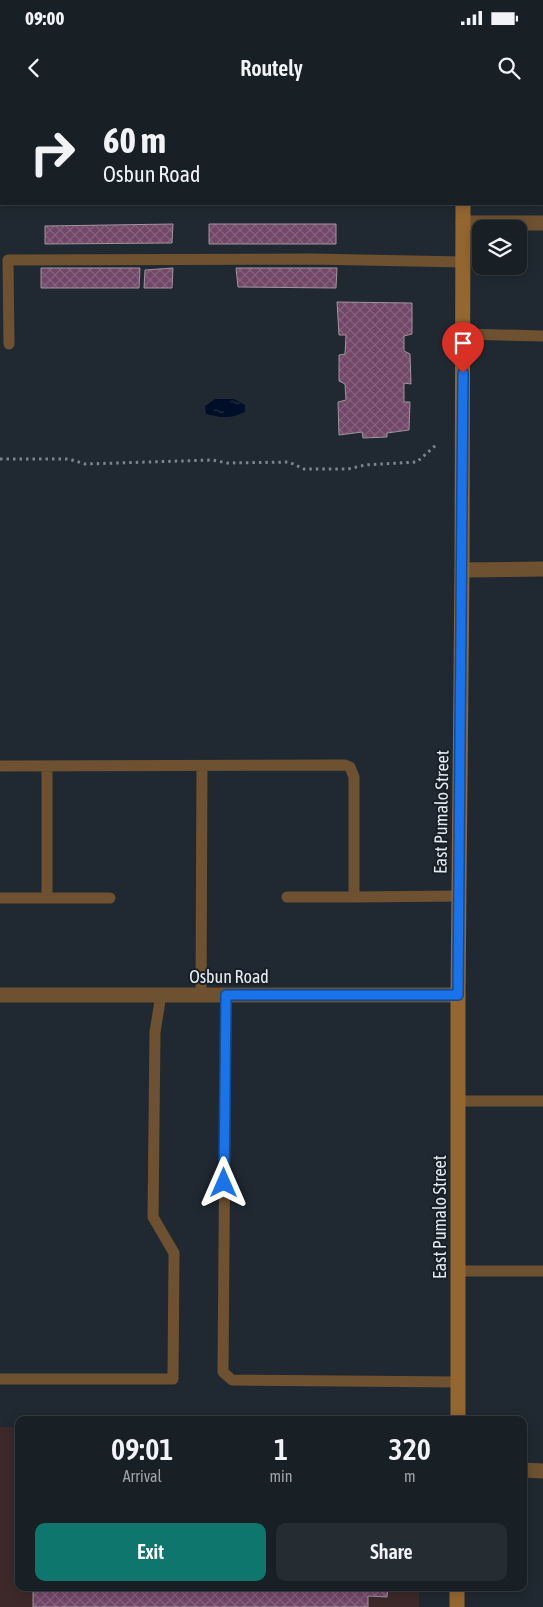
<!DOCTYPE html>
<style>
:root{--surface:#181f25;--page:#252c32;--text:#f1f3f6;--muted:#9fa2a7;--line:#363d42;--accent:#0f766e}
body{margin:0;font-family:"Asap Condensed",sans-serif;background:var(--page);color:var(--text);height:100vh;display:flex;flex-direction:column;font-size:19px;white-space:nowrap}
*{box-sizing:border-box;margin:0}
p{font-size:16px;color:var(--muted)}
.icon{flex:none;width:28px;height:28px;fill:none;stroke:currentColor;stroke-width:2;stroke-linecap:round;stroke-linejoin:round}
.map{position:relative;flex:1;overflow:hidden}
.drawer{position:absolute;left:15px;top:1316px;width:512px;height:175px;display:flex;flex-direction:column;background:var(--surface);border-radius:10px;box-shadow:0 2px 12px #0003,0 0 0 1px var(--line)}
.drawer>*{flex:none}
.top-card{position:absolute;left:0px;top:0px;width:544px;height:105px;box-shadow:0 2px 12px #0003,0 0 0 1px var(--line);background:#181f25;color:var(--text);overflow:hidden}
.buttons{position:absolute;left:472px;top:120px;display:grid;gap:10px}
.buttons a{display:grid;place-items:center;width:55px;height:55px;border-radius:10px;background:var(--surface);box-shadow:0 2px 12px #0003,0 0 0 1px var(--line);font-size:25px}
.pin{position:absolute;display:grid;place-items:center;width:42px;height:42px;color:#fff;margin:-51px -21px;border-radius:50% 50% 50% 0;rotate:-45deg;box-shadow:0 0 5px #0007}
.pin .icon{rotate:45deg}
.me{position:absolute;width:55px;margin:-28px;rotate:0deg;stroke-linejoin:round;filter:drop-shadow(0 0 4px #0008)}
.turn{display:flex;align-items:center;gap:18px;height:105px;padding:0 20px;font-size:22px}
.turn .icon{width:65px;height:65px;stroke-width:2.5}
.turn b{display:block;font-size:35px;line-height:42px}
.eta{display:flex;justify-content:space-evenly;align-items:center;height:85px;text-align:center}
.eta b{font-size:30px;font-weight:600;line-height:35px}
.primary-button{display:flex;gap:10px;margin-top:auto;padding:10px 20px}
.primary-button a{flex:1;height:58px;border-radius:10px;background:var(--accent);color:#fff;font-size:20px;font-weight:600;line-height:58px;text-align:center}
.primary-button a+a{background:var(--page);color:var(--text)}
.status{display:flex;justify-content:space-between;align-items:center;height:35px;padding:0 25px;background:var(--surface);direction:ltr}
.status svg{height:14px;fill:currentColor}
header{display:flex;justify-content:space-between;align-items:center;height:65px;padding:0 20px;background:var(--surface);font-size:22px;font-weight:600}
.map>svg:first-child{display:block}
</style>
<div class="status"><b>09:00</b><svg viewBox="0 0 49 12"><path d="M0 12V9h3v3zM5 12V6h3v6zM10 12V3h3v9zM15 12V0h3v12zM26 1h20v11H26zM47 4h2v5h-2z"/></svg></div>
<header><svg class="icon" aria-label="back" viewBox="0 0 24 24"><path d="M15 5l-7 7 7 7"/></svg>Routely<svg class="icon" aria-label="search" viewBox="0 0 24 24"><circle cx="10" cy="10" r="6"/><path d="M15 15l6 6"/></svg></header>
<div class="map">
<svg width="543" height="1507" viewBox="0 0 543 1507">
<defs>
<pattern id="water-ripples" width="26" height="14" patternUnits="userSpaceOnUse" patternTransform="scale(1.25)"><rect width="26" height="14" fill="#000e27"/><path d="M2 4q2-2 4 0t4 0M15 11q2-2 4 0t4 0" fill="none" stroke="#253147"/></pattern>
<pattern id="building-cross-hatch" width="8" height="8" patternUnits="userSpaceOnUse" patternTransform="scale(1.25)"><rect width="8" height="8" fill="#724768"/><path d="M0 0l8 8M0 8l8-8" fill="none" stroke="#86627e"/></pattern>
</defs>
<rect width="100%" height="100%" fill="#202931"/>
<!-- commercial -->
<path fill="#3d2929" d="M0,1327h19v161h400v19h-419z"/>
<!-- water -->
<path fill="url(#water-ripples)" d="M215,299h19l11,6v7c-16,7 -21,6 -39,2l-1,-8z"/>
<!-- building -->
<path fill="url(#building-cross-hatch)" stroke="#a0949d" d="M173,124l-1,19 -127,1v-18z
M209,124h127v20h-127z
M41,168h99l-1,20h-98z
M173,168l-1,20h-28l1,-18z
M236,168h101l-1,20 -98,-1z
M337,202l75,1v31l-8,2v15l6,3 1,30 -7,-1v19h6l-1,28 -22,3v4l-24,1 -1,-6 -23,3 -1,-33 8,-2 -1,-16 -6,-3v-26l6,-1 1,-19h-7z
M33,1488h355l-1,9 -19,-1v11h-335z"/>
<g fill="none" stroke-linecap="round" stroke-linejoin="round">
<!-- path -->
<path stroke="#7d848b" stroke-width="3" stroke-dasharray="2.5 4" stroke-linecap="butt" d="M0,359h69l16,5 127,-4 15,3 62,-1 15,7h44l17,-4 52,-3 19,-17"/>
<!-- lane -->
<path stroke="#6e5130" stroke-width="11" d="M463,234l80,2
M9,244l-1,-84 304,-1 151,3
M0,666l345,-1 5,2 4,10v120l105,-1
M47,666v132h63
M287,797h67
M0,798h47
M201,895l1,-229
M226,895l-3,377 9,8 226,2
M458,1001h85
M458,1171h85
M0,1279h173l1,-126 -21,-36 2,-185 6,-37"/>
<!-- street -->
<path stroke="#6e5130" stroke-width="15" d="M463,123h80
M462,470l81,-1
M0,895h458
M524,1370l19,1"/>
<!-- secondary -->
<path stroke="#956730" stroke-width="15" d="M463,0v1
M458,1320v-425l4,-425 1,-366
M457,1507v-19"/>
</g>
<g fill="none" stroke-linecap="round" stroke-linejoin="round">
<defs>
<path id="route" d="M224,1083l2,-188h232l5,-622"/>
</defs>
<!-- route casing -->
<use href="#route" stroke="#114b97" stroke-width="12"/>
<!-- route -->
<use href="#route" stroke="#1a73e8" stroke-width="9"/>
</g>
<g text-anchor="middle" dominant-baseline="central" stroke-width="4" stroke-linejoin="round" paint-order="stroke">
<!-- street labels -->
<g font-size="18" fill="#e5ebf0" stroke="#171f27">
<text transform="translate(441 712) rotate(-89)">East Pumalo Street</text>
<text x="229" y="876">Osbun Road</text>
<text transform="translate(439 1117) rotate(-90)">East Pumalo Street</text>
</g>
</g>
</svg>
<div class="buttons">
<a><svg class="icon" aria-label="layers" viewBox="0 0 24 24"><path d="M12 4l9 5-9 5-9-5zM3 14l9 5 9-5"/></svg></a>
</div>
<div class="pin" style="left:463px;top:273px;background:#d93025"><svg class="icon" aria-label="arrive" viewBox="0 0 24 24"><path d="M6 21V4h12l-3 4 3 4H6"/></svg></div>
<svg class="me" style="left:224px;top:1083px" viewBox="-20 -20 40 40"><path d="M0-17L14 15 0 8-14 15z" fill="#1a73e8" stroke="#fff" stroke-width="4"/></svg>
<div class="top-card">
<div class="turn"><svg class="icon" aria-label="right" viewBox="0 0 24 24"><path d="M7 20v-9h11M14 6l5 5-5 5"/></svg><div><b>60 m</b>Osbun Road</div></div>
</div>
<section class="drawer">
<div class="eta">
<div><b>09:01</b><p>Arrival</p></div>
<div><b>1</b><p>min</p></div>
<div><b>320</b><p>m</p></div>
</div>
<div class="primary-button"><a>Exit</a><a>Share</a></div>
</section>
</div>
